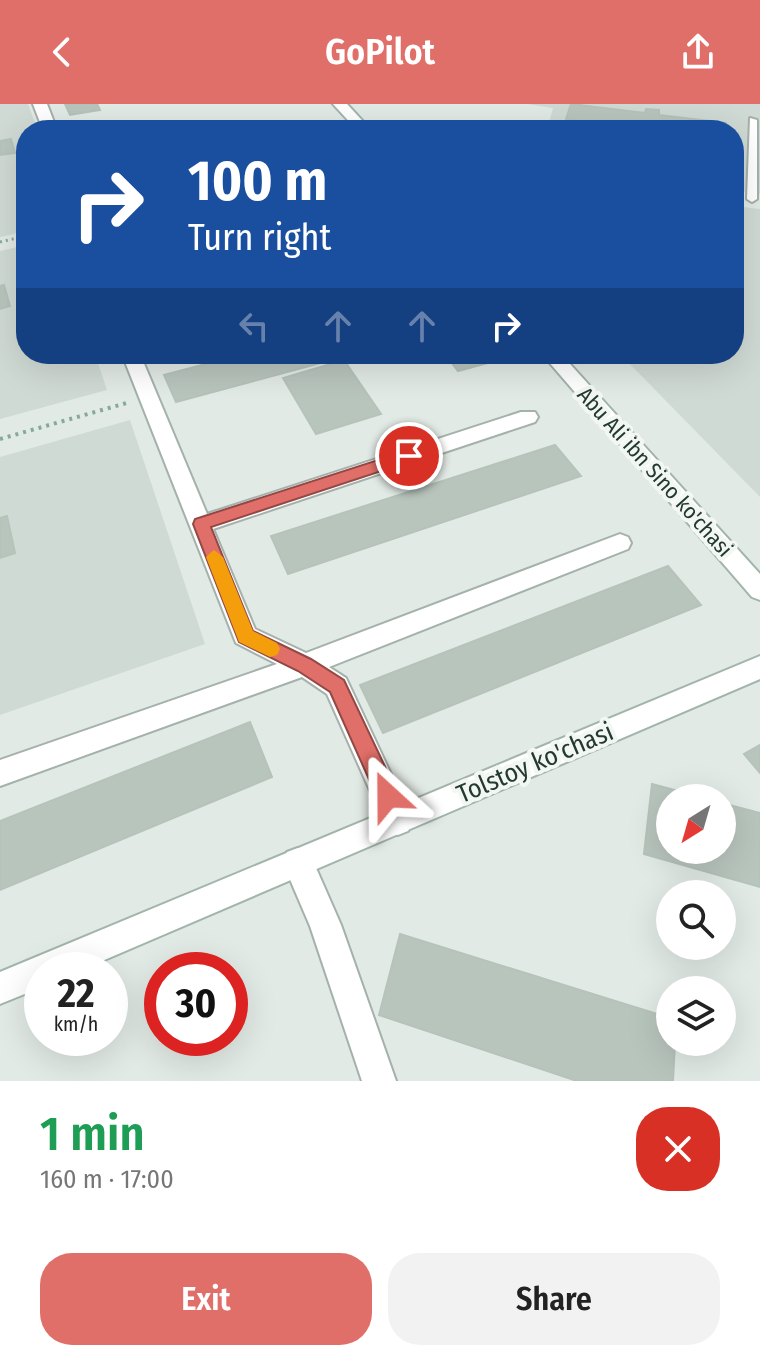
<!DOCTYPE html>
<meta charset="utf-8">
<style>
:root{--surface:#fff;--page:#f2f2f2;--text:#222;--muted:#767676;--accent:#e16f69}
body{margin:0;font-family:"Fira Sans Condensed",sans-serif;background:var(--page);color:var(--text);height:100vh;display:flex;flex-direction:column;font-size:30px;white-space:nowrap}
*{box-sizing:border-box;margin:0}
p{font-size:26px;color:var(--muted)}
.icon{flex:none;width:44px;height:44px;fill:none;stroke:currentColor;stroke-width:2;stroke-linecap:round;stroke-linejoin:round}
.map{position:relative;height:977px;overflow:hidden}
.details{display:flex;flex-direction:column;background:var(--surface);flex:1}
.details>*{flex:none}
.guide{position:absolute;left:16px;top:16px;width:728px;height:244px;border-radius:32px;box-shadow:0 8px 32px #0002;background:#1a4fa0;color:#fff;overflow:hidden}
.needle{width:52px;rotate:217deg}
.controls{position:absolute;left:656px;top:680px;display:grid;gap:16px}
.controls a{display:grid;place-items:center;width:80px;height:80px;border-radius:50%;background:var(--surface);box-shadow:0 8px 32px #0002;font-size:40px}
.speed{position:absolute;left:24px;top:848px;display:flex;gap:16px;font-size:40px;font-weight:700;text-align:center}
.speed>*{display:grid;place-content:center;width:104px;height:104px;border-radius:50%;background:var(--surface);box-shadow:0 8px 32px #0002;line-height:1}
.speed small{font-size:20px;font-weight:400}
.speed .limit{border:12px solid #d22;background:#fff;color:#111}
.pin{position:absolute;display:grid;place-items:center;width:68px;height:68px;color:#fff;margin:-34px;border:4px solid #fff;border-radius:50%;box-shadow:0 2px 8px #0007}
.me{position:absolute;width:88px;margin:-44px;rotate:336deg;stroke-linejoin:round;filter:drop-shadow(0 0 6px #0008)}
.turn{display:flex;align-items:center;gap:28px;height:168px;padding:0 40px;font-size:36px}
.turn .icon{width:104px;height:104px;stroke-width:2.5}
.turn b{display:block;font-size:56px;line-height:68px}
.lanes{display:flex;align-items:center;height:76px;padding:0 40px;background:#0003;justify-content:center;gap:40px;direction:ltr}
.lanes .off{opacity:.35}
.round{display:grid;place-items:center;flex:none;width:84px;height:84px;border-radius:32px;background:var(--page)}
.summary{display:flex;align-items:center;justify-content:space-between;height:136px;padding:0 40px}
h1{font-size:48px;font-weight:600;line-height:60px;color:#1e9e55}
.button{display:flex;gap:16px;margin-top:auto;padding:16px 40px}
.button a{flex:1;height:92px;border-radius:32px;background:var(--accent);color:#fff;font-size:32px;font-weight:600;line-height:92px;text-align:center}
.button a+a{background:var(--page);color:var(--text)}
header{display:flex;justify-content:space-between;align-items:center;height:104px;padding:0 40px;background:var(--accent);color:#fff;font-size:36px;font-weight:600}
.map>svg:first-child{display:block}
</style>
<header><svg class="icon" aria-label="back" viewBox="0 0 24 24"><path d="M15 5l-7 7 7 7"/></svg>GoPilot<svg class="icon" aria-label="share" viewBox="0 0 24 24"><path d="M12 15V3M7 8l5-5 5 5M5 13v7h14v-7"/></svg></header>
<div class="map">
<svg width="760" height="977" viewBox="0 0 760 977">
<rect width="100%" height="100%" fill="#e2eae5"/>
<!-- built -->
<path fill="#d0dad4" d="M0,0h28l10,26h-12v96l-12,8 -14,3z
M527,0h233v90l-26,-4v-60h-187l6,-22z
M734,102l26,3v288l-140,-143h114z
M26,141v109h69l12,36 -107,29v-168z
M130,316l75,224 -205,71v-258z"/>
<!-- building -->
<path fill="#b8c5bd" stroke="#b5c3bb" stroke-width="2" d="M65,0h32l3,6 -30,5z
M571,0l74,9 1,-4 13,1v5l67,8v7h-93v-3l-67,-8z
M11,35l4,14 -15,2v-14z
M4,181l6,21 -10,3v-23z
M244,250h110l-178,48 -12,-27z
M445,250h49l5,6 -41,11z
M344,256l37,54 -65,20 -33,-56z
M555,341l26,31 -293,98 -17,-38z
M7,412l8,37 -15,5v-40z
M668,462l33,39 -318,128 -23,-48z
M250,618l22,55 -272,113v-69z
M760,641v28l-16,-19z
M652,680l52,14h-34v52h52v-47l38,10v74l-116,-33z
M400,830l270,84v24h5l-2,39h-96l-198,-66z"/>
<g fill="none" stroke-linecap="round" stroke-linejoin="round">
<defs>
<path id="lane" d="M750,14l7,2v79l-5,3 -5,-3z"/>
<path id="street" d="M33,0h14l10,26h-14z
M122,250h18l67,160 314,-102h14l3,5 -3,5 -322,107 42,100 51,24 306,-116 8,-3 8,3 3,6 -3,6 -299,118 17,11 67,143 -5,10 -10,4 -10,-4 -61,-137 -25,-17 -302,109v-26l277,-96 -41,-21z
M298,744l11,4 32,73 55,156h-34l-52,-155 -27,-63 4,-11z"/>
<path id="secondary" d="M333,0h14l24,26h-14z
M542,250h19l199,220v26l-8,-3z
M760,552v23l-679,291h-39v17l-42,17v-32z"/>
</defs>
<!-- lane casing -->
<use href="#lane" stroke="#a5b1ab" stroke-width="4"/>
<!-- street casing -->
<use href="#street" stroke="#a5b1ab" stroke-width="4"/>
<!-- secondary casing -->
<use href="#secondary" stroke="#a2b5ab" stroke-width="4"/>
<!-- path-far1 -->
<path stroke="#86aa98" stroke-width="3" stroke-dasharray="2 4" stroke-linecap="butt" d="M0,138l26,-6"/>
<!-- path -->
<path stroke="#86aa98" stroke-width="4" stroke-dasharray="3 5" stroke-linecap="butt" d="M0,335l130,-37"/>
<!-- lane -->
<use href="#lane" fill="#fff" fill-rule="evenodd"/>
<!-- street -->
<use href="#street" fill="#fff" fill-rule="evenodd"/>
<!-- secondary -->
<use href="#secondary" fill="#fff" fill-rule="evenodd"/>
</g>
<!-- route -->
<path fill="#e16f69" stroke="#924844" stroke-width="2" d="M409,346l8,6 -2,4 -204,67 42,104 58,28 33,21 55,116 -4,8 -7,3 -8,-3 -50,-112 -32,-21 -59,-29 -46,-118 2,-5z"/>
<!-- slow -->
<path fill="#f59e0b" d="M214,446l9,7 30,74 24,12 3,6 -3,6 -7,2 -31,-15 -33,-85z"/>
<g text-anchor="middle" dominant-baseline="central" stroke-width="8" stroke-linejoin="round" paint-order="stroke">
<!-- street labels -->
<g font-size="22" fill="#24392f" stroke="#f2f7f4">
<text transform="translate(655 368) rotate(48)">Abu Ali ibn Sino ko'chasi</text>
</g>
<!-- near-street labels -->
<g font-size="26" fill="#24392f" stroke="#f2f7f4">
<text transform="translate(535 659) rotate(-23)">Tolstoy ko'chasi</text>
</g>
</g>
</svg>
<div class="controls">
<a><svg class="needle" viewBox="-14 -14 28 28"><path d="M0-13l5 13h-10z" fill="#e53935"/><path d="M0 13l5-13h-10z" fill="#767676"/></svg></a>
<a><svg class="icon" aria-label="search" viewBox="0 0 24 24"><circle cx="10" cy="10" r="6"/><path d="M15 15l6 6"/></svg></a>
<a><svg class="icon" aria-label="layers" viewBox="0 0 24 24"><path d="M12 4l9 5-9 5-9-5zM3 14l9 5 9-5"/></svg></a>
</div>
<div class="speed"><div>22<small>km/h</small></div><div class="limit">30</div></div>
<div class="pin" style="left:409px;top:352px;background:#d93025"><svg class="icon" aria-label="arrive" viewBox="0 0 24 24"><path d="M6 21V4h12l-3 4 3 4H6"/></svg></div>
<svg class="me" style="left:388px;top:692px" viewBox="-20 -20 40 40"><path d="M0-17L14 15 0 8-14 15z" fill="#e16f69" stroke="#fff" stroke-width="4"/></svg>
<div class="guide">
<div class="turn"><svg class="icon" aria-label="right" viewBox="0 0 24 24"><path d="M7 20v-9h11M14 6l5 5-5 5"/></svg><div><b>100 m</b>Turn right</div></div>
<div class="lanes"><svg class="icon off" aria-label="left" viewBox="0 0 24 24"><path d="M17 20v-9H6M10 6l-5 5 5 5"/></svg><svg class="icon off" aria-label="ahead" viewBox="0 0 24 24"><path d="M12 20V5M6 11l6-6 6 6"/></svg><svg class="icon off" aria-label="ahead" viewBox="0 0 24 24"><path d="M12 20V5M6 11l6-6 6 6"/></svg><svg class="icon" aria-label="right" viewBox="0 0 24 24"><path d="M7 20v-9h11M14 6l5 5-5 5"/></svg></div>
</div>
</div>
<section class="details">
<div class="summary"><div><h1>1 min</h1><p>160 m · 17:00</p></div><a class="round" style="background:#d93025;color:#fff"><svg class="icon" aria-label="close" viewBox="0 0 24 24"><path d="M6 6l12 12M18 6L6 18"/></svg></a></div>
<div class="button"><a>Exit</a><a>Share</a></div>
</section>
